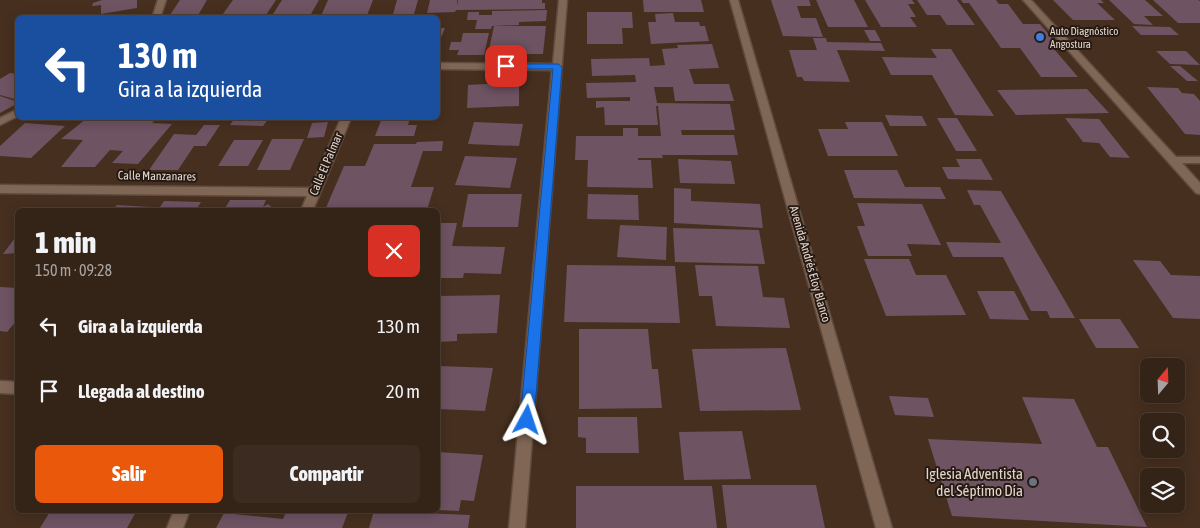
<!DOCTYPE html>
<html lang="es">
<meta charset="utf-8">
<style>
:root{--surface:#342317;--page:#3c2b20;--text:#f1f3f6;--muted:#a9a4a1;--line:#4e4036;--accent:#ea580c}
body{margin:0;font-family:"Asap Condensed",sans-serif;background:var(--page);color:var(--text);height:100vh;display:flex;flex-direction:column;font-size:19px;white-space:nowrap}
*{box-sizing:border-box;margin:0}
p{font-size:16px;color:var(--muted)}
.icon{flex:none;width:28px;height:28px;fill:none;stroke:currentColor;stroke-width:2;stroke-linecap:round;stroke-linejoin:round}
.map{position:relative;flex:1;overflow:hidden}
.sheet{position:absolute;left:15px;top:208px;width:425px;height:305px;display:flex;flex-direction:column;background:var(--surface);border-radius:8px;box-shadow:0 2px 12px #0003,0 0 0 1px var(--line)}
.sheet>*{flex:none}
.hud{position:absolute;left:15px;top:15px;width:425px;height:105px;border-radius:8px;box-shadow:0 2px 12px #0003,0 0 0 1px var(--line);background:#1a4fa0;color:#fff;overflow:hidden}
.needle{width:32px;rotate:19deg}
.fabs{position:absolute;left:1140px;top:358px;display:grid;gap:10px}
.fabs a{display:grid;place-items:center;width:45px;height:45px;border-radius:8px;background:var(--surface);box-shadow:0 2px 12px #0003,0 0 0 1px var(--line);font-size:25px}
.pin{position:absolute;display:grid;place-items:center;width:42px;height:42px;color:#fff;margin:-21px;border-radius:10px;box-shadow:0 2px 8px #0006}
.me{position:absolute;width:55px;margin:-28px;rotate:5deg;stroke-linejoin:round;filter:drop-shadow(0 0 4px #0008)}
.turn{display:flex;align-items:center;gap:18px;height:105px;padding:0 20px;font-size:22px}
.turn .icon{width:65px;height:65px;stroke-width:2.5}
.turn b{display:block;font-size:35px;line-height:42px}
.round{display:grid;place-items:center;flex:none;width:52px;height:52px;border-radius:8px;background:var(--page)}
.head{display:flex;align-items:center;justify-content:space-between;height:85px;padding:0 20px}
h1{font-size:30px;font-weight:800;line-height:38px}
.action{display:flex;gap:10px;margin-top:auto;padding:10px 20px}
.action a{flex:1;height:58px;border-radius:8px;background:var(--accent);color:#fff;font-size:20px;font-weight:800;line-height:58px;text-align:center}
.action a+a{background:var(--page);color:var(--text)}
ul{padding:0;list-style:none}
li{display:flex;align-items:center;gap:15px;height:65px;padding:0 20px}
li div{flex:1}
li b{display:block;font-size:19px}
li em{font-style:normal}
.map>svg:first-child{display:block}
</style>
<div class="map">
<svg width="1200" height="528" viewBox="0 0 1200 528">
<rect width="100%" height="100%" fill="#462f1f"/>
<!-- building -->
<path fill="#6e5362" d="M102,0h35v8l-36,6v-9l-9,1 1,-3z
M180,0h27l-10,17 -29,1z
M233,0h43l-12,18h-44z
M282,0h37l-8,14h-38z
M328,0h45l-7,18h-46z
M397,0h21l-4,14h-21z
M430,0h27v6l1,-6h84v3h3v6l-89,1 -1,2 -28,1z
M643,0h58l3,12h-60z
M771,0h38l2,6h-14l4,12h15l7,19 -40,-1z
M816,0h38l14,27h-40z
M865,0h47l3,4h-7l8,13h-6l7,10h-36z
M917,0h40l18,25h-28l-7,-10h-13z
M961,0h35l3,4h9l15,20h17l21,25h-7l24,28h-37l-21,-29h-19l-32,-45h-6z
M1053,0h48l3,3h-7l18,17h-42z
M1109,0h36l18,16h-19l9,9 -19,-1z
M1153,0h45l2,1v22h-22z
M547,10l-1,11 -27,1v3l-27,1 -1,3h-16l2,-9h-10l1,-8h11v3h13v-4z
M587,12h45l1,16h-11l1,16h-36z
M673,13l2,9h24l1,4h5l4,15 -58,3 -3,-22h8l-1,-8z
M494,26h52l-3,28h-55z
M1132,26l38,1 9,8h-38z
M438,28h7l-7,17z
M864,30h11l6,11h-11z
M463,33h26l-5,22h-27l2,-5h-10l2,-8h10z
M813,38h13l1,4 54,1 4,8 -48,-1 13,32 -46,-1 -2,-4h-5l-8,-27h28z
M712,44l7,24 -30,1 5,15h35l5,17h-59l-2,-14h-19l3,16 73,1 5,26h-54l1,5h52l4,20h-76l1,3h-25v2h13l2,28 -66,-1 1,-27h-13l1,-24h47v-8h15v8h23l-3,-30h-2l2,19h-53l-1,-18 -8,1v-7h34v-4l-43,1 -1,-15 50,-1 -1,-7 -43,1 -1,-17 58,-1 1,8 15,-1 -3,-16 16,-1 -1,-3z
M931,49h20l43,67 -39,-1 -23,-40h-41l-9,-18 55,1z
M1156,51h30l14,14 -30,-1z
M1170,66h10l18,15h-11z
M10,73l8,1v26l-18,-5v-16z
M519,82v24l-52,2 1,-23z
M1147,87l31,1 4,5 12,1 6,7v34l-15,-1z
M1087,89l22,24 -93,2 -19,-25z
M0,96l18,6v1l-18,10z
M885,115l37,1 5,10h-37z
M87,118h70l-5,5 20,1 -34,40 -26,-1 11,-12 -13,-1 -15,17h-34l22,-27 -22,-1z
M235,118h34l-6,8 -33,-1z
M382,118h28l-2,7h9l-3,11h-39z
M937,118h20l20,33h-21z
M1065,118l34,1 31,39 -20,-1 -11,-14 -16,-1z
M328,122l-4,15 -17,1 5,-15z
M474,122l49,2 -4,22 -51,-2z
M845,122h37l16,34h-70l-10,-27h30z
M25,123l40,3 -34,32 -31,-2v-10z
M204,125h16l-14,21h-12l-16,24h-29l25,-36 22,1z
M272,139h32l-14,31h-33z
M234,140h29l-15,26h-30z
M443,141l-1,10h-19l-12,36h23l-7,23h-102l19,-44h21l9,-22h42l1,-2z
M465,156l52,2 -7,30 -55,-3z
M678,159l53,2 4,23 -55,-1z
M956,159h25l12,21 -45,-1 -6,-12h18z
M844,170h53l8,17h35l6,12 -92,-1z
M674,188l17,1v12l69,3 3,24 -89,-5z
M967,190l34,1 74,127h-25l-3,-7h-16l-28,-54h-50l-7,-15 55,1 -21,-38h-6z
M468,194h54l-4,33h-56z
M588,194l50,1 1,25 -52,-1z
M230,200h36l-3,7 5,-3 7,6h-51z
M164,201l37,1 -5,8h-38z
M857,203l65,1 19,41 -34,-1 5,12h-44l-11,-30h8z
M117,205l34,2 -2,3h-36z
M438,223h19l-5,23 53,1 -4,27 -37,-1 -1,5h-25z
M620,225l47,2 -1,33 -49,-3z
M673,228l86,2 6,34 -90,-2z
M18,234v19l-15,1z
M864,259h45l7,16h30l20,40 -80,1z
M1133,260l27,1 11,14 29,1v43l-27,-1z
M567,265l108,1 5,57 -116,-1z
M695,265l63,1 5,31 21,1 6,30 -74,-2 -4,-30h-13z
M0,287l18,1v31l-11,13 -7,-1z
M977,291h37l15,29 -39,-1z
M500,295l-3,38 -40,1v7l-19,1v-46z
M1079,319h41l19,29h-43z
M579,329h69l4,40h6l4,39 -83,1z
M786,348l15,62 -101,1 -8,-62z
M438,366l55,2 -8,43 -47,-2z
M889,396l39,2 6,19 -39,-2z
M1022,397l52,2 23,48h11l39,80 -195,-11 -24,-77 114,5z
M578,417h59l2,36h-53v-15l-8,-1z
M742,431l9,48 -67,1 -5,-48z
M438,452l45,3 -9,46 -13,-1 -2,11 -21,-1z
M722,485h94l9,43h-98z
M576,486h136l5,42h-141z
M51,510h86l-10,18h-87z
M287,510h62l-7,18h-126l8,-15 59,6z
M374,511l96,4 -2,13h-99z"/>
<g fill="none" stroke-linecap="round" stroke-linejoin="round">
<defs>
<path id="minor" d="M158,0h8l-6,18h-8z
M559,0h8l-42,528h-16l43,-458 -114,-1v-6l115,1z
M730,0h8l154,528h-16z
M1023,0h8l145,157h24v6h-18l18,20v11l-4,-1z
M18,109v7l-18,9v-7z
M341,118h10l-38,92h-12l6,-14 -307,-3v-8l311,3z
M0,381l18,1v12l-18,-1z
M174,510h16l-7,18h-16z"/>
</defs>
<!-- minor casing -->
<use href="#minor" stroke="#604c3e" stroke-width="3"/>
<!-- minor -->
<use href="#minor" fill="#806655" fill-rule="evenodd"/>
</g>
<!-- route -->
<path fill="#1a73e8" stroke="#114b97" d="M503,64h55l4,3 -28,353 -3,5 -4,1 -5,-1 -2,-5 33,-351h-47l-4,-3z"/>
<!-- markers -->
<circle fill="#3f7fe0" stroke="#251a13" stroke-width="2" cx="1040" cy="37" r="5"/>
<circle fill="#6b7280" stroke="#251a13" stroke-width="2" cx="1033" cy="482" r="5"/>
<g text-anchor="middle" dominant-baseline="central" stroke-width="4" stroke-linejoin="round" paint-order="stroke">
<!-- far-poi labels -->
<g font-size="11" fill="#e4d5cb" stroke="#251a13" text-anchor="start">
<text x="1050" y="31">Auto Diagnóstico<tspan x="1050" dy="13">Angostura</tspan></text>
</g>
<!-- street labels -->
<g font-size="12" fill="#e4d5cb" stroke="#251a13">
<text transform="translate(326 164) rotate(-67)">Calle El Palmar</text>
<text transform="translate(157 176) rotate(1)">Calle Manzanares</text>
<text transform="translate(810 264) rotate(74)">Avenida Andrés Eloy Blanco</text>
</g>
<!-- near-poi labels -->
<g font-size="15" fill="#e4d5cb" stroke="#251a13" text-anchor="end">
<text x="1023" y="473">Iglesia Adventista<tspan x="1023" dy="17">del Séptimo Día</tspan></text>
</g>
</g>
</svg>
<div class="fabs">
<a><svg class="needle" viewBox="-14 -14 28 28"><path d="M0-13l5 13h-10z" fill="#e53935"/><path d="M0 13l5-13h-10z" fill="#a9a4a1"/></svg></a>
<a><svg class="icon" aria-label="search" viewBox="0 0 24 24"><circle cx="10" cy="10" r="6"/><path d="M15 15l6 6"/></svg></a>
<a><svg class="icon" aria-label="layers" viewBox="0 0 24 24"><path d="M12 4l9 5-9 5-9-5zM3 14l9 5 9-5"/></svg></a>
</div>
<div class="pin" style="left:506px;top:66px;background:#d93025"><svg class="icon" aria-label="arrive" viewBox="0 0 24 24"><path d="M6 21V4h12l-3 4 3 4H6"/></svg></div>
<svg class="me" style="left:527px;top:420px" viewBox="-20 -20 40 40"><path d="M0-17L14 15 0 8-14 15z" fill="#1a73e8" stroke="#fff" stroke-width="4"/></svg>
<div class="hud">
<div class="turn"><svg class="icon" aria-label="left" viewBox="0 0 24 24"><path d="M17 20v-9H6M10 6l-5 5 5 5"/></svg><div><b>130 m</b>Gira a la izquierda</div></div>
</div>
<section class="sheet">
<div class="head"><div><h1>1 min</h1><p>150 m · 09:28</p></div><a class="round" style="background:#d93025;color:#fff"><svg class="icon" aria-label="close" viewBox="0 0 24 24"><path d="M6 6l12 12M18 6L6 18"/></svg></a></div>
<ul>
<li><svg class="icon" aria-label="left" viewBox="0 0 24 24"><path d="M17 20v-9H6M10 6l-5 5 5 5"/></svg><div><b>Gira a la izquierda</b></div><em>130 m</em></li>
<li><svg class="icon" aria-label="arrive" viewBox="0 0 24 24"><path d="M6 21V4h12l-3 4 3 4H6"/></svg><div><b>Llegada al destino</b></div><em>20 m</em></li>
</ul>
<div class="action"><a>Salir</a><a>Compartir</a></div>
</section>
</div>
